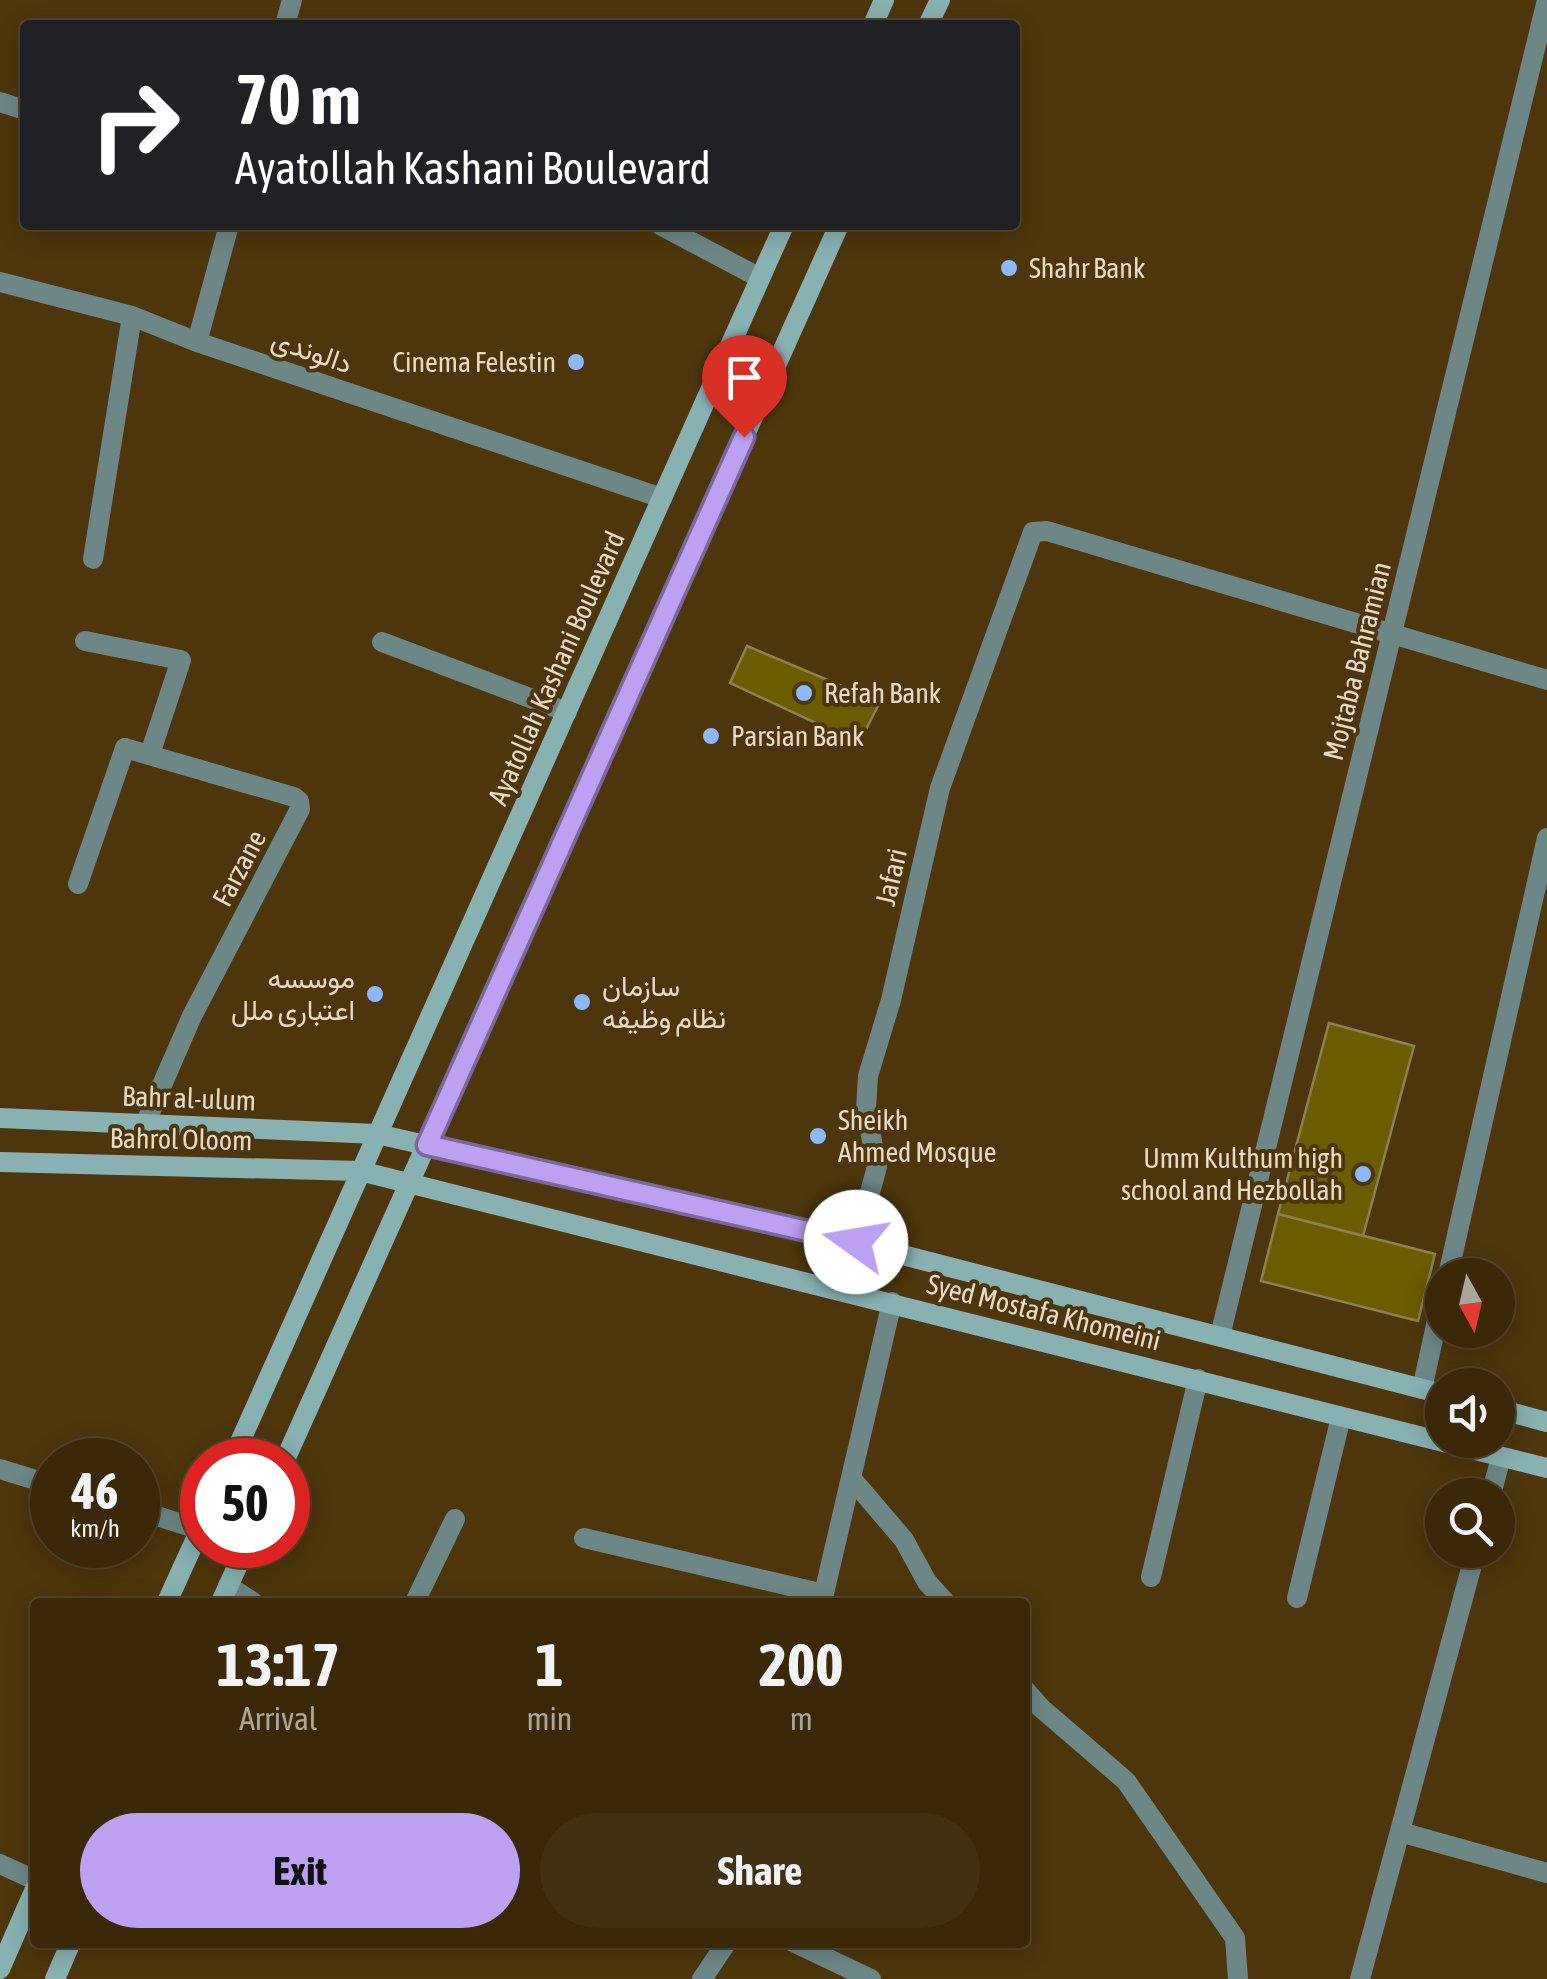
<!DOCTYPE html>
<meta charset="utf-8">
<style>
:root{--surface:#3a2809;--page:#413012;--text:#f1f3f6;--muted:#aba69c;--line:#54442a;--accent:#bca0f2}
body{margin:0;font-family:"Asap Condensed",Vazirmatn,sans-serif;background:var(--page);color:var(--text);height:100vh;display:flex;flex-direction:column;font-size:38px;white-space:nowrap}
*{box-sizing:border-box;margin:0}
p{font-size:32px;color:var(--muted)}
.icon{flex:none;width:55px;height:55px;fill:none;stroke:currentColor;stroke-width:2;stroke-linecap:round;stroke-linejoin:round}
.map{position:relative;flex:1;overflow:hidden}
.drawer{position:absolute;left:30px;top:1598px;width:1000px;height:350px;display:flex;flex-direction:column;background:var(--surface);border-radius:10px;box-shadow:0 5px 25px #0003,0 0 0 2px var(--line)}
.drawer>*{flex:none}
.top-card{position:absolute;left:20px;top:20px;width:1000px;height:210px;border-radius:10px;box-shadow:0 5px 25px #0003,0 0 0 2px var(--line);background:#202124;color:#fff;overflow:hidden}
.needle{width:65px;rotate:172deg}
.fabs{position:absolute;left:1425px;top:1258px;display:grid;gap:20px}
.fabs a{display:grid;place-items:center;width:90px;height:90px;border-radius:50%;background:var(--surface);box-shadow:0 5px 25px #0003,0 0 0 2px var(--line);font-size:50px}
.speed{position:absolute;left:30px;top:1438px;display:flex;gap:20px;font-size:50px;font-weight:700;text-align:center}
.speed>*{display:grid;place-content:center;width:130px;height:130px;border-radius:50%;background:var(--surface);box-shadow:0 5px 25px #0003,0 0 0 2px var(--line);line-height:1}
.speed small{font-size:25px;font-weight:400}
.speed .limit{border:15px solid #d22;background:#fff;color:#111}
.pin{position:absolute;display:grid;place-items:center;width:85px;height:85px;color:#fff;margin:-102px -42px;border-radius:50% 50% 50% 0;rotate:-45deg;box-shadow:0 0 10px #0007}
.pin .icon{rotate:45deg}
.me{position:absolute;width:110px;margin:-55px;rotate:283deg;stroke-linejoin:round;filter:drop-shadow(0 0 8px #0008)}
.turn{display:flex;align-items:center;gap:35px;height:210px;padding:0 50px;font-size:45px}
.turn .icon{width:130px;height:130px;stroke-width:2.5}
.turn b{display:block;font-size:70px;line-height:85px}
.eta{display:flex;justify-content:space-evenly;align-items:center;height:170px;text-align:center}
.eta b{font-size:60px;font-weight:700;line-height:70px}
.action{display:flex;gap:20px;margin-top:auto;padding:20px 50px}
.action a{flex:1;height:115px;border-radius:60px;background:var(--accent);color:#111;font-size:40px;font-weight:700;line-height:115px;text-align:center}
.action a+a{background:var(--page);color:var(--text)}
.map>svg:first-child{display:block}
</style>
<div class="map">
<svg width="1547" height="1979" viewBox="0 0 1547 1979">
<rect width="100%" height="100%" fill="#4d360c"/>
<!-- building -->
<path fill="#6b5c00" stroke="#8b8154" stroke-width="2.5" d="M747,646l133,56 -21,41 -129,-60z
M1329,1023l85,23 -51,190 -85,-22z
M1278,1214l157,40 -17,67 -157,-40z"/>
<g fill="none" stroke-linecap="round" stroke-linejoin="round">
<!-- service -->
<path stroke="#6d8787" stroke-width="20" d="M0,102l25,8
M660,225l100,53
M85,641l96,19 -31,94
M382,642l185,70
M78,884l47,-136
M415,1602l40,-83"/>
<!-- minor -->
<path stroke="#6d8787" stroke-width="20" d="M285,25l7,-25
M0,282l132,34 65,26 465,156
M197,342l32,-117
M93,559l39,-243
M125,748l169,49 5,4 1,8 -108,207 -47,108
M856,1243l21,-76 -11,-58 2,-33 23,-76 49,-212 93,-256 14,-1 500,149
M1448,1275l99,-437
M1220,1336l327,-1336
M1422,1389l20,-91
M0,1469l52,16
M852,1479l52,61 23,42 18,20
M1491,1495l10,-38
M138,1510l63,20
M584,1538l240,56
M1151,1577l47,-198
M228,1586l25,16
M1297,1598l44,-181
M822,1602l70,-300
M1025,1690l16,18 85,73 109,157 3,41
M1400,1832l147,41
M0,1864l35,16
M793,1942l78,37
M702,1979l25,-37
M1360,1979l116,-429"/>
<!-- secondary -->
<path stroke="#88b1b2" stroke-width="20" d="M873,25l11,-25
M928,25l12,-25
M0,1118l377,16 479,109 586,151
M0,1162l360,9 1187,297
M1498,1409l49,13
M232,1460l552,-1235
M285,1460l554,-1235
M167,1602l35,-77
M221,1602l26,-57
M0,1969l35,-80
M55,1979l16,-37"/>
</g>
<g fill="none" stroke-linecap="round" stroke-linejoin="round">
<defs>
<path id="route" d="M744,437l-317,708 429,97"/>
</defs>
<!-- route casing -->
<use href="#route" stroke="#7a689d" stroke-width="25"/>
<!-- route -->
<use href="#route" stroke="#bca0f2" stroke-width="18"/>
</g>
<!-- markers -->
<g fill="#8bb9fc" stroke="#4d360c" stroke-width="4">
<circle cx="1009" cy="268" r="10"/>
<circle cx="576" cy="362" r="10"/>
<circle cx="804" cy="693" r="10"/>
<circle cx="711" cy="736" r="10"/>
<circle cx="375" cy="994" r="10"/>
<circle cx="582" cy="1002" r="10"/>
<circle cx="818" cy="1136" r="10"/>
<circle cx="1363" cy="1174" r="10"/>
</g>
<g text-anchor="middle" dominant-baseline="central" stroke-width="8" stroke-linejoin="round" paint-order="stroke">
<!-- poi labels -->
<g font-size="28" fill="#eadbc6" stroke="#4d360c" text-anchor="start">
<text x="1029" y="268">Shahr Bank</text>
<text x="556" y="362" text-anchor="end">Cinema Felestin</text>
<text x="824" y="693">Refah Bank</text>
<text x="731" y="736">Parsian Bank</text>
<text x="355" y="978" text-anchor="end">موسسه<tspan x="355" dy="32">اعتباری ملل</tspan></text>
<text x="602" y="986">سازمان<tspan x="602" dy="32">نظام وظیفه</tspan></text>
<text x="838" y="1120">Sheikh<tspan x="838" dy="32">Ahmed Mosque</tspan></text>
<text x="1343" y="1158" text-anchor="end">Umm Kulthum high<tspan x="1343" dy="32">school and Hezbollah</tspan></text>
</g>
<!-- street labels -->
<g font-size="28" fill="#eadbc6" stroke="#4d360c">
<text transform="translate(312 351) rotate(19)">دالوندی</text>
<text transform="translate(1357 661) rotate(-76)">Mojtaba Bahramian</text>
<text transform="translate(556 668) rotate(-66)">Ayatollah Kashani Boulevard</text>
<text transform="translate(239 868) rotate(-62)">Farzane</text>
<text transform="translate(891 877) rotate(-77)">Jafari</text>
<text transform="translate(189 1098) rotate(2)">Bahr al-ulum</text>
<text transform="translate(181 1139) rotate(1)">Bahrol Oloom</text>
<text transform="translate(1044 1312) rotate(14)">Syed Mostafa Khomeini</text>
</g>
</g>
</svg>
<div class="fabs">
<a><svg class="needle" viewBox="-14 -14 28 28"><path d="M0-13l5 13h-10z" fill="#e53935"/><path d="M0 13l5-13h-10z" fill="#aba69c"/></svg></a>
<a><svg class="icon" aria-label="sound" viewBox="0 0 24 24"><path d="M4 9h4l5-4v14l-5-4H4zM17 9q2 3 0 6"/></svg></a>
<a><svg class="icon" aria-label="search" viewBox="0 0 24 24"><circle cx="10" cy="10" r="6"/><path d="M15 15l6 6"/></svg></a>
</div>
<div class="speed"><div>46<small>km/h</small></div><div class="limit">50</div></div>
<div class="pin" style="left:744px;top:437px;background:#d93025"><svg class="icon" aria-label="arrive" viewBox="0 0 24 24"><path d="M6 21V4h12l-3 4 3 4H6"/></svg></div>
<svg class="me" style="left:856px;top:1242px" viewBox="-20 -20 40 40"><circle r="19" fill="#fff"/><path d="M0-13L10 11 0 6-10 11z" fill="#bca0f2"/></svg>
<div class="top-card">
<div class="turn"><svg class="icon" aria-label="right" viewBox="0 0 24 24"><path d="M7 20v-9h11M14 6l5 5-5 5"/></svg><div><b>70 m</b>Ayatollah Kashani Boulevard</div></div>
</div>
<section class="drawer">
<div class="eta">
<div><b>13:17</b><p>Arrival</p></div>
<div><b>1</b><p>min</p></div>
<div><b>200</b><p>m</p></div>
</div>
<div class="action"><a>Exit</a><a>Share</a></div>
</section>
</div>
